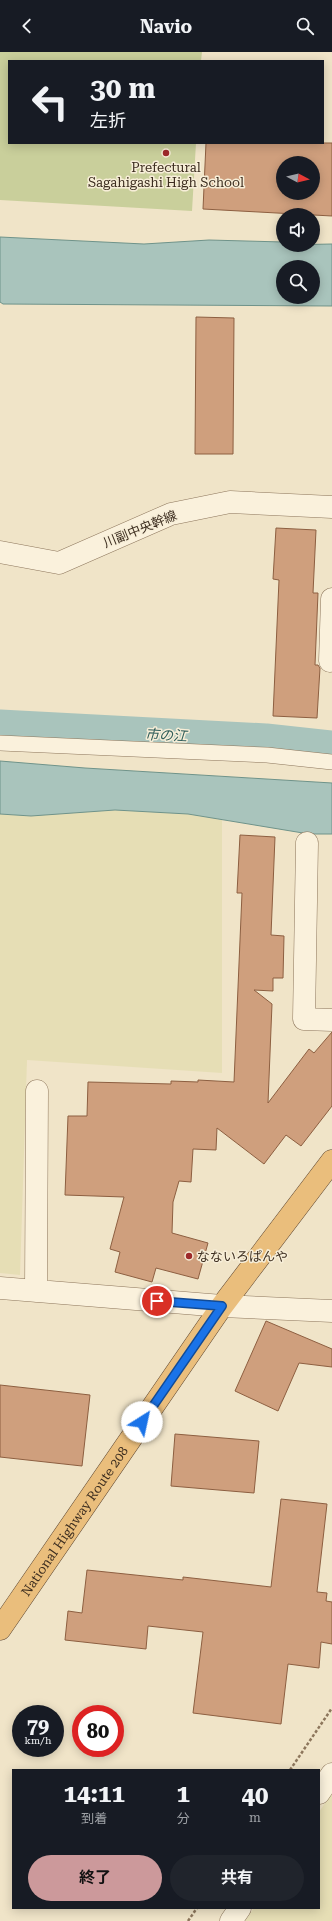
<!DOCTYPE html>
<html lang="ja">
<meta charset="utf-8">
<style>
:root{--surface:#171b24;--page:#20242c;--text:#f1f3f6;--muted:#9ea1a6;--accent:#cc999b}
body{margin:0;font-family:"Roboto Serif","Noto Sans JP",serif;background:var(--page);color:var(--text);height:100vh;display:flex;flex-direction:column;font-size:15px;white-space:nowrap}
*{box-sizing:border-box;margin:0}
p{font-size:13px;color:var(--muted)}
.icon{flex:none;width:22px;height:22px;fill:none;stroke:currentColor;stroke-width:2;stroke-linecap:round;stroke-linejoin:round}
.map{position:relative;flex:1;overflow:hidden}
.details{position:absolute;left:12px;top:1717px;width:308px;height:140px;display:flex;flex-direction:column;background:var(--surface);border-radius:0px;box-shadow:0 2px 10px #0003}
.details>*{flex:none}
.hud{position:absolute;left:8px;top:8px;width:316px;height:84px;border-radius:0px;box-shadow:0 2px 10px #0003;background:#171b24;color:var(--text);overflow:hidden}
.needle{width:26px;rotate:97deg}
.tools{position:absolute;left:276px;top:104px;display:grid;gap:8px}
.tools a{display:grid;place-items:center;width:44px;height:44px;border-radius:50%;background:var(--surface);box-shadow:0 2px 10px #0003;font-size:20px}
.speed{position:absolute;left:12px;top:1653px;display:flex;gap:8px;font-size:20px;font-weight:700;text-align:center}
.speed>*{display:grid;place-content:center;width:52px;height:52px;border-radius:50%;background:var(--surface);box-shadow:0 2px 10px #0003;line-height:1}
.speed small{font-size:10px;font-weight:400}
.speed .limit{border:6px solid #d22;background:#fff;color:#111}
.pin{position:absolute;display:grid;place-items:center;width:34px;height:34px;color:#fff;margin:-17px;border:2px solid #fff;border-radius:50%;box-shadow:0 1px 4px #0007}
.me{position:absolute;width:44px;margin:-22px;rotate:35deg;stroke-linejoin:round;filter:drop-shadow(0 0 3px #0008)}
.turn{display:flex;align-items:center;gap:14px;height:84px;padding:0 16px;font-size:18px}
.turn .icon{width:52px;height:52px;stroke-width:2.5}
.turn b{display:block;font-size:28px;line-height:34px}
.eta{display:flex;justify-content:space-evenly;align-items:center;height:68px;text-align:center}
.eta b{font-size:24px;font-weight:700;line-height:28px}
.primary-button{display:flex;gap:8px;margin-top:auto;padding:8px 16px}
.primary-button a{flex:1;height:46px;border-radius:24px;background:var(--accent);color:#111;font-size:16px;font-weight:700;line-height:46px;text-align:center}
.primary-button a+a{background:var(--page);color:var(--text)}
header{display:flex;justify-content:space-between;align-items:center;height:52px;padding:0 16px;background:var(--surface);font-size:18px;font-weight:700}
.map>svg:first-child{display:block}
</style>
<header><svg class="icon" aria-label="back" viewBox="0 0 24 24"><path d="M15 5l-7 7 7 7"/></svg>Navio<svg class="icon" aria-label="search" viewBox="0 0 24 24"><circle cx="10" cy="10" r="6"/><path d="M15 15l6 6"/></svg></header>
<div class="map">
<svg width="332" height="1869" viewBox="0 0 332 1869">
<rect width="100%" height="100%" fill="#f0e4c8"/>
<!-- farmland -->
<path fill="#e6deb5" d="M115,758l73,4 34,6v253l-195,-13 -7,215 -20,-2v-459l31,2z
M332,1741v128h-87l9,-13h65v-96z"/>
<!-- green -->
<path fill="#c9cf9b" d="M0,0h202l-1,9h-192v82h187l-4,68 -192,-11z"/>
<!-- water -->
<path fill="#a9c4bc" stroke="#6f938a" fill-rule="evenodd" d="M0,185l144,7 65,-4 74,2v3l49,-1v62l-329,-2 -3,-2zM283,215h30v30h-30z
M0,709l85,7 247,15v51h-23l-121,-20 -73,-4 -84,6 -31,-2z"/>
<g fill="none" stroke-linecap="round" stroke-linejoin="round">
<!-- canal -->
<path stroke="#a9c4bc" stroke-width="33" d="M0,674l266,14 66,7"/>
</g>
<!-- building -->
<path fill="#cf9f7d" stroke="#8d5f41" fill-rule="evenodd" d="M206,91h126v73l-129,-7zM283,111h30v30h-30z
M196,265l38,1 -1,136h-38z
M276,476l40,2 -3,63h5l-3,72h3l2,3 -3,50 -44,-2 6,-136 -6,-1z
M240,783l35,2 -4,98 13,1 -1,42h-10v13l-19,-1 18,14 -4,99 41,-54 5,4 18,-21v74l-31,40 -15,-11 -22,29 -47,-36 -1,22 -23,-1 -2,33 -12,-1 -6,21 -1,31 36,10 -10,36 -42,-11 -4,14 -37,-10 5,-20 -10,-3 14,-52 -59,-2 3,-79h19l1,-34 83,2v-3l27,1v-2l36,2 8,-189h-5z
M266,1269l66,28v18l-33,-4 -21,48 -43,-20z
M0,1333l90,10 -8,71 -82,-9z
M175,1382l84,7 -5,52 -83,-7z
M281,1447l46,5 -10,88 10,1 -1,8 6,1v42l-11,-2 -2,26 -31,-4 -7,60 -88,-11 10,-81 -55,-6 -2,23 -81,-9 3,-29 14,2 5,-43 96,10v-3l88,10z"/>
<g fill="none" stroke-linecap="round" stroke-linejoin="round">
<defs>
<path id="service" d="M0,691l267,12 65,7"/>
<path id="minor" d="M330,609l2,-62
M307,791l-3,176 28,1
M0,1236l222,18 110,5
M36,1239l1,-200
M319,1741l13,-19
M231,1869l9,-13"/>
<path id="tertiary" d="M0,500l59,11 112,-49 59,-12 102,5"/>
<g id="trunk">
<path id="s1" d="M0,1577l222,-323 110,-145"/>
</g>
</defs>
<!-- service casing -->
<use href="#service" stroke="#8d765c" stroke-width="16"/>
<!-- minor casing -->
<use href="#minor" stroke="#8d765c" stroke-width="23"/>
<!-- tertiary casing -->
<use href="#tertiary" stroke="#8d765c" stroke-width="23"/>
<!-- trunk casing -->
<use href="#trunk" stroke="#5b4430" stroke-width="23"/>
<!-- path -->
<path stroke="#8d765c" stroke-width="2.5" stroke-dasharray="3 2" stroke-linecap="butt" d="M290,1718l42,-62
M188,1869l9,-13"/>
<!-- service -->
<use href="#service" stroke="#faf1dc" stroke-width="15"/>
<!-- minor -->
<use href="#minor" stroke="#faf1dc" stroke-width="22"/>
<!-- tertiary -->
<use href="#tertiary" stroke="#faf1dc" stroke-width="22"/>
<!-- trunk -->
<use href="#trunk" stroke="#eabe7c" stroke-width="22"/>
</g>
<g fill="none" stroke-linecap="round" stroke-linejoin="round">
<defs>
<path id="route" d="M142,1370l80,-116 -65,-5"/>
</defs>
<!-- route casing -->
<use href="#route" stroke="#114b97" stroke-width="10"/>
<!-- route -->
<use href="#route" stroke="#1a73e8" stroke-width="7"/>
</g>
<!-- markers -->
<g fill="#9e2a2b" stroke="#f7eed8" stroke-width="1.5">
<circle cx="166" cy="101" r="4"/>
<circle cx="189" cy="1204" r="4"/>
</g>
<g text-anchor="middle" dominant-baseline="central" stroke-width="3" stroke-linejoin="round" paint-order="stroke">
<!-- poi labels -->
<g font-size="13" fill="#3d2e20" stroke="#f7eed8">
<text x="166" y="115">Prefectural<tspan x="166" dy="15">Sagahigashi High School</tspan></text>
<text x="197" y="1204" text-anchor="start">なないろぱんや</text>
</g>
<!-- street labels -->
<g font-size="13" fill="#3d2e20" stroke="#f7eed8">
<text transform="translate(140 477) rotate(-22)">川副中央幹線</text>
<text stroke="none"><textPath href="#s1" startOffset="131">National Highway Route 208</textPath></text>
</g>
<!-- water labels -->
<g font-size="14" font-style="italic" fill="#2f5d5a" stroke="#f7eed8">
<text transform="translate(166 683) rotate(3)">市の江</text>
</g>
</g>
</svg>
<div class="tools">
<a><svg class="needle" viewBox="-14 -14 28 28"><path d="M0-13l5 13h-10z" fill="#e53935"/><path d="M0 13l5-13h-10z" fill="#9ea1a6"/></svg></a>
<a><svg class="icon" aria-label="sound" viewBox="0 0 24 24"><path d="M4 9h4l5-4v14l-5-4H4zM17 9q2 3 0 6"/></svg></a>
<a><svg class="icon" aria-label="search" viewBox="0 0 24 24"><circle cx="10" cy="10" r="6"/><path d="M15 15l6 6"/></svg></a>
</div>
<div class="speed"><div>79<small>km/h</small></div><div class="limit">80</div></div>
<div class="pin" style="left:157px;top:1249px;background:#d93025"><svg class="icon" aria-label="arrive" viewBox="0 0 24 24"><path d="M6 21V4h12l-3 4 3 4H6"/></svg></div>
<svg class="me" style="left:142px;top:1370px" viewBox="-20 -20 40 40"><circle r="19" fill="#fff"/><path d="M0-13L10 11 0 6-10 11z" fill="#1a73e8"/></svg>
<div class="hud">
<div class="turn"><svg class="icon" aria-label="left" viewBox="0 0 24 24"><path d="M17 20v-9H6M10 6l-5 5 5 5"/></svg><div><b>30 m</b>左折</div></div>
</div>
<section class="details">
<div class="eta">
<div><b>14:11</b><p>到着</p></div>
<div><b>1</b><p>分</p></div>
<div><b>40</b><p>m</p></div>
</div>
<div class="primary-button"><a>終了</a><a>共有</a></div>
</section>
</div>
